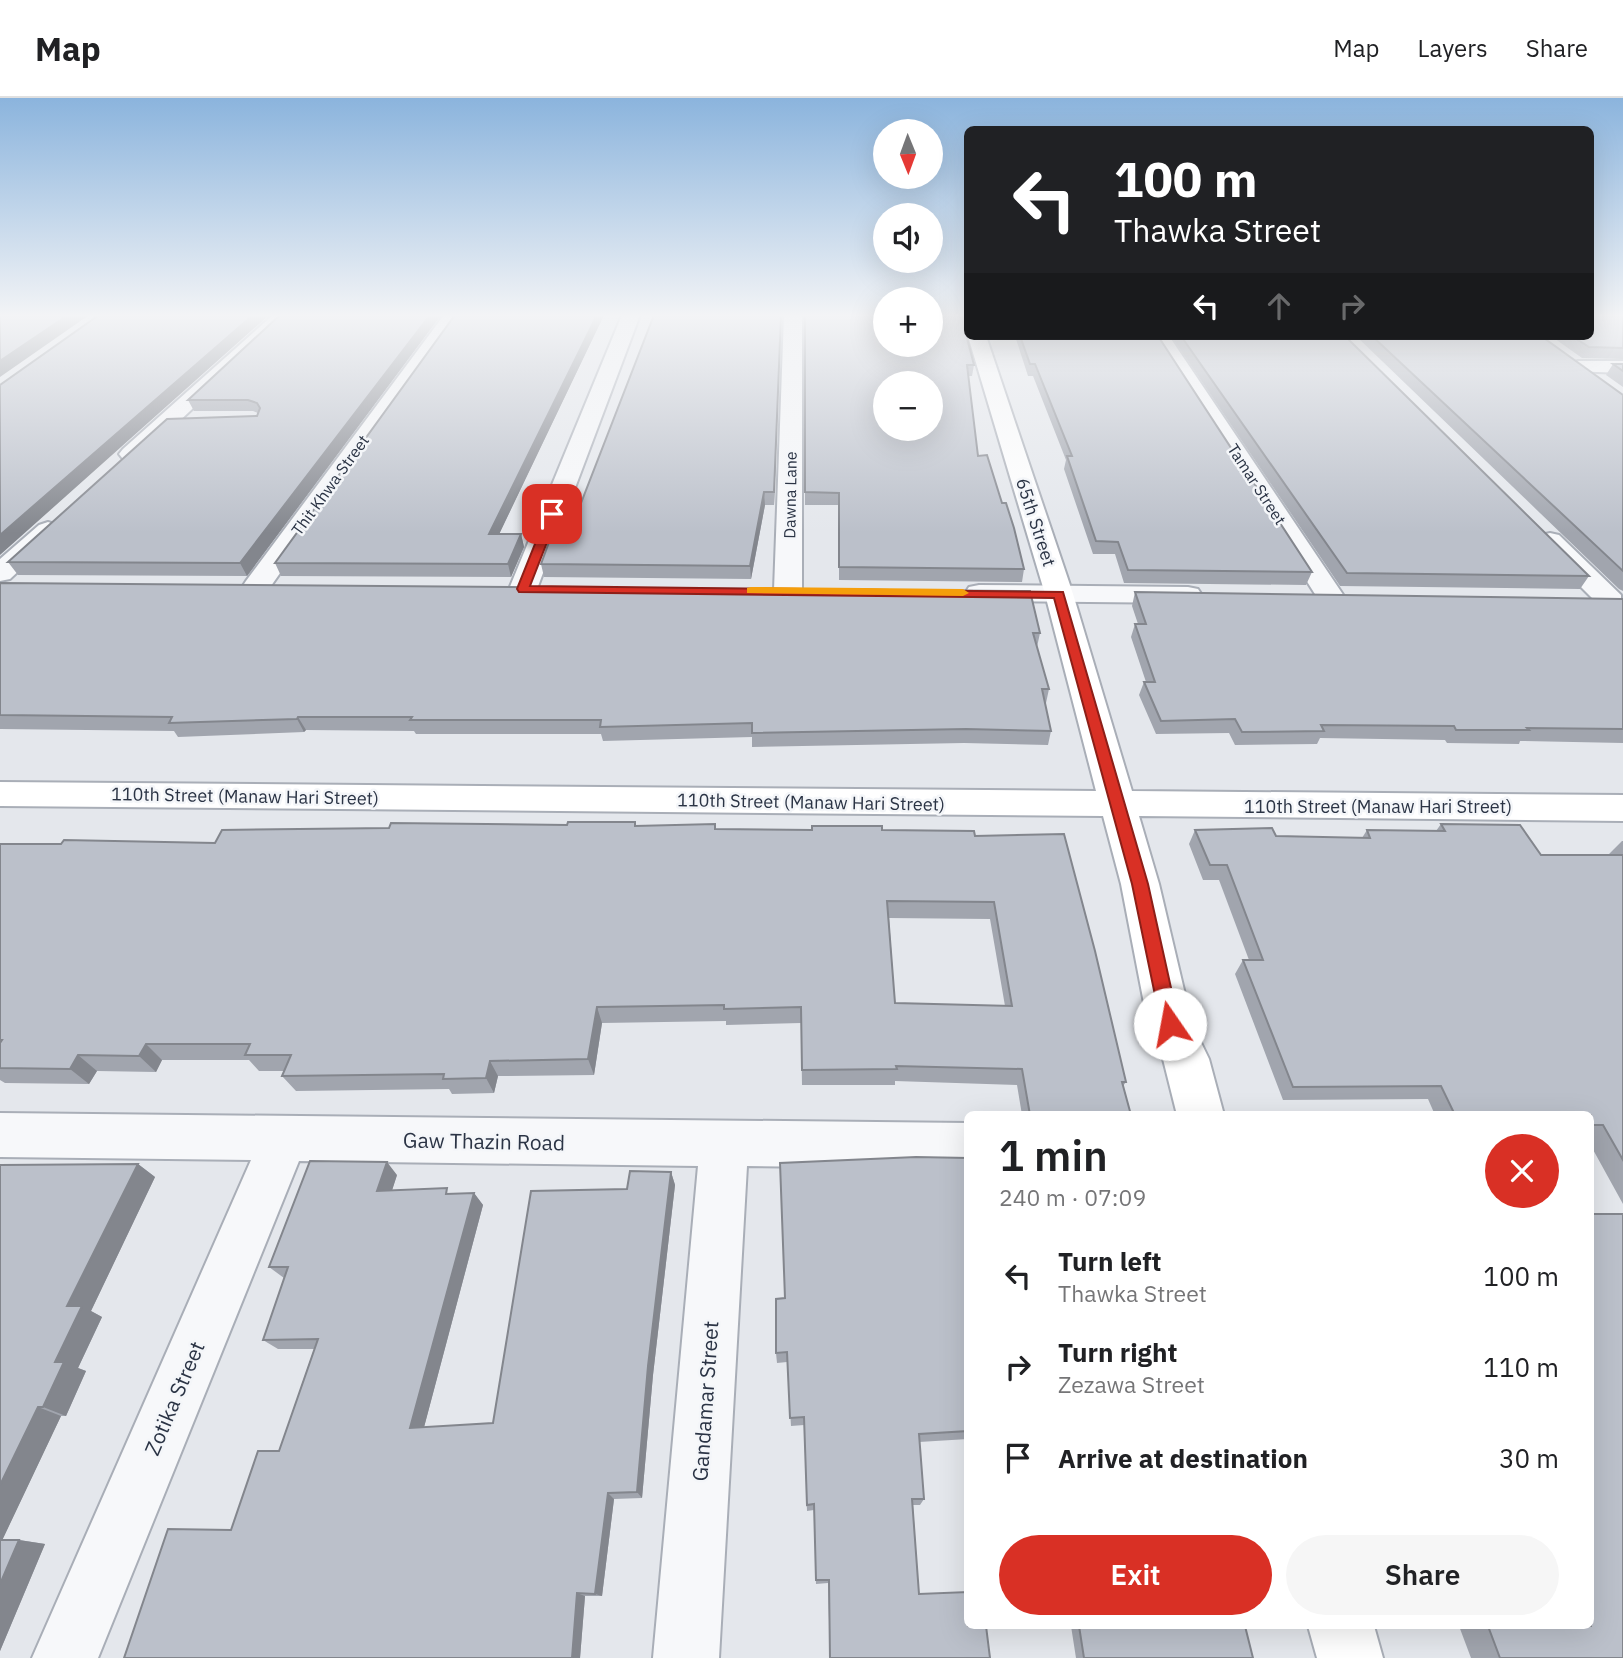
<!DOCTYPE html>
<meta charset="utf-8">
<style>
:root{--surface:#fff;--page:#f6f6f6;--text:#202124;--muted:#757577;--line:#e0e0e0;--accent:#d93025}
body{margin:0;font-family:"IBM Plex Sans",sans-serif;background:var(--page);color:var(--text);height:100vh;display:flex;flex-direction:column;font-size:26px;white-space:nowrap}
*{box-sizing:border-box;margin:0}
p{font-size:23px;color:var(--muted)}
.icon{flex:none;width:38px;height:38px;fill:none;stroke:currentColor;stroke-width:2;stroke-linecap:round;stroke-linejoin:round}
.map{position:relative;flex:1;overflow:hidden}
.drawer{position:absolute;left:964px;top:1013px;width:630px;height:518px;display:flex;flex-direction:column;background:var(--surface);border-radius:10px;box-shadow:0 7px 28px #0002}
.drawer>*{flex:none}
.guide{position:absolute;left:964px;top:28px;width:630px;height:214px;border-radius:10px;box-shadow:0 7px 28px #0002;background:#202124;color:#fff;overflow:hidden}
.needle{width:46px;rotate:179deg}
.buttons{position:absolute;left:873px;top:21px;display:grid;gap:14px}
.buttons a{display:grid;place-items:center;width:70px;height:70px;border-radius:50%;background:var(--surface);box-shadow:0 7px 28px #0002;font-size:35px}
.pin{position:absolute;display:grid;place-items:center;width:60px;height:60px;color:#fff;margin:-30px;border-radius:14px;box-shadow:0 4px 10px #0006}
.me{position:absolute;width:77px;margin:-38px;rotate:348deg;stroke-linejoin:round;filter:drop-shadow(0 0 5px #0008)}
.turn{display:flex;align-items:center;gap:24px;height:147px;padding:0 35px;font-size:32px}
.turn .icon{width:91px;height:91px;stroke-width:2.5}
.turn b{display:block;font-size:49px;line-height:60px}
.lanes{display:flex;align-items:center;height:66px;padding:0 35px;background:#0003;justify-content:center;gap:35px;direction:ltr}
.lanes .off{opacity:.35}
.round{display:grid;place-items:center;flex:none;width:74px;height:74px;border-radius:37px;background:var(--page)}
.overview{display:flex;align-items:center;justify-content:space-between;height:119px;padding:0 35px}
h1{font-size:42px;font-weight:600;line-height:52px}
.cta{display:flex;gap:14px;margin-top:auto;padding:14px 35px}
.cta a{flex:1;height:80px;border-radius:42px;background:var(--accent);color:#fff;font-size:28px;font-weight:600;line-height:80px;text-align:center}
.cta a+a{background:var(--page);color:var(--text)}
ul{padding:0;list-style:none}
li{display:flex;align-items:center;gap:21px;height:91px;padding:0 35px}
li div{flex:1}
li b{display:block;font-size:26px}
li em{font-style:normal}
header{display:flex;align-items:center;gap:42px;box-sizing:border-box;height:98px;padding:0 35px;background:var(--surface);border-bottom:2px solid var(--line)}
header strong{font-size:33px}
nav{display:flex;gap:38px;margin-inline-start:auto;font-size:24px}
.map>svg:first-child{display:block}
</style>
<header>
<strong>Map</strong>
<nav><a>Map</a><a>Layers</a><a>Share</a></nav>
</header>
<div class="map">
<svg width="1623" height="1560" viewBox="0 0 1623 1560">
<rect width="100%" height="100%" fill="#e4e7ec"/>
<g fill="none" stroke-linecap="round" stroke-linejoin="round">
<defs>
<path id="street" d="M273,217h19l-153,144h-16l-4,-5 4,-5z
M444,217h18l-196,278 -10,2 -10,-2 -4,-6 4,-6z
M622,217h18l-103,274 -4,6 -10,2 -10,-2 -4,-6z
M784,217h18v275l-4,6 -10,2 -10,-2 -4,-6z
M1151,238h18l175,260 -4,6 -10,2 -10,-2z
M1578,263h45v12l-52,-2 -3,-4 3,-4z
M48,424l9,3 4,5 -4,5 -47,44 -10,2v-22l39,-34z
M1550,435l9,2 62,60v12l-10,3 -10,-3 -60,-60 -4,-6 4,-6z
M979,487l209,2 10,2 4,6 -4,6 -10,2 -209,-2 -10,-2 -4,-6 4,-6z
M0,1015l968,10v46l-221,-3 -28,492h-66l45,-492 -399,-5 -201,497h-66l219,-498 -251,-3z"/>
<path id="secondary" d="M968,238h18l87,258 59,197 491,4v26l-484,-5 20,68 33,140 17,35 15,56h-47l-14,-56 -15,-35 -27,-140 -18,-68 -1103,-10v-24l1096,9 -51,-197z
M1308,1528h66l9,32h-66z"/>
</defs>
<!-- street casing -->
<use href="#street" stroke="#a9aeb7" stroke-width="4"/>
<!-- secondary casing -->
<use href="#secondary" stroke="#a9aeb7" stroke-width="4"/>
<!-- street -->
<use href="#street" fill="#f7f8fa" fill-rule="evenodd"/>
<!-- secondary -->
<use href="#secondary" fill="#fff" fill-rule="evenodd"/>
</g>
<!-- wall -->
<path fill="#a1a5ae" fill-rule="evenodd" d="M280,217h161l-194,261 -229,-1 -10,-13 249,-146 1,-3 -5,-2h-59l-6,-11z
M604,217l-105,219h22l3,13 -13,30 -230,-1 -6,-13z
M654,217h127l-7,190h-9l-14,74 -207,-2 -3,-13 28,-30z
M805,217l158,6 11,44 -2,11h-4l10,80 24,47 22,66 -2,13 -183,-2v-75h-34z
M1623,217v44l-41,-1 -31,-22h40z
M1015,238h143l154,236 -6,13 -182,-2 -9,-29h-22l-29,-85 2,-9 -33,-84h-5z
M1171,238h174l244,240 -9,13 -240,-3z
M1356,238h185l82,59v196l-4,-2z
M1613,266h10v23l-17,-12z
M0,485l1040,50 -3,14 12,42 -3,14h-1l6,28 -3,14 -84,-2 -212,4v-10l-149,4 -2,-7h-185l-2,-3 -108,-1 -2,2 -126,5 -4,-6 -174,-2z
M1135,494l488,7v144l-103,-2 -1,3 -72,-1 -2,-3 -125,-2 -3,6 -82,1 -6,-12 -73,1 -17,-39 5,-13h2l-15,-45 4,-13h3l-6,-18z
M635,724l1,4 79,-2 1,5 96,1h70l93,6 151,246 -3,4 8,29h-109l-5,-30 -122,-4v4h-93l-1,-62 -75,2v-4l-124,2 -8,52 -96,1 -4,17 -42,1 -3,-5 -153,2 -14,-15 3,-5h-26l-10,-11h-87l-6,12 -59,-1 -8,13 -84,-1 -5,-3v-236l215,-1zM889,820l101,1 15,87 -110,-3z
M1441,726l100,31h67l14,-14h1v363l-32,-58v-31h-156l-7,-16 -145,1 -48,-126 8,-14h6l-30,-80h-16l-14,-36 6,-14 81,6 86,2 5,-8 69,1z
M968,1060v281l-49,3 5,57 -4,6h-7l6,89 71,64h-160l-2,-75 -12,1 -2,-74 -7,1 -3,-86 -13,1 -4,-64 -10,1 -1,-10 9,-55z
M138,1066l17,13 -64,134 11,6 -24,51 8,3 -20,45h-5l-59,124h17l26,4 -45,107v-486z
M671,1074l4,13 -22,190 -11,123 -28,1 -12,97h-17l-5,62h-456l107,-128 48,-79 35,-102h-36l-15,-9 21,-62 -15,-11 128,-92 -5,15 59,4 23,-1 9,12 -59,222 69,-4 134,-234z
M1071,1528h174l8,32h-177z
M1459,1528h132l32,32h-152z"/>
<!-- shaded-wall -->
<path fill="#83868d" d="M68,217h21l-89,62v-16z
M253,217h16l-269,240v-20z
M430,217h11l-194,261 -7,-13z
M597,217h7l-111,232 -4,-13z
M781,217l-7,190v-13z
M960,217h8v5l-9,2z
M764,394l1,13 -14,74 -1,-13z
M521,436l3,13 -13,30 -3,-13z
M298,619l8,13 -2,2 -7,-13z
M597,909l5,16 -8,52 -6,-16z
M146,946l16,16 -6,12 -17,-16z
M78,957l19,16 -8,13 -19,-15z
M490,963l8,15 -4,17 -8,-15z
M387,1064l10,13 -9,28 -11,-12z
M138,1066l17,13 -64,134 11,6 -24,51 8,3 -20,45 -23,-9 24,-101z
M671,1074l4,13 -22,190 -11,123 -5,-6 11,-126z
M474,1095l9,12 -61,230 -12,-7z
M38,1309l23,9 -61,129v-60z
M608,1395l6,6 -12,97 -7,-2z
M19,1442l26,4 -45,107v-67z
M577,1495l8,3 -5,62h-8z"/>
<!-- building -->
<path fill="#bbc0ca" stroke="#83868d" stroke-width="2" fill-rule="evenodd" d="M0,217h68l-68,46z
M99,217h154l-253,220v-150z
M280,217h150l-190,248 -232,-1 159,-143 90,-3 3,-8 -3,-5 -9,-3h-60z
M455,217h142l-108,219h32l-13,30 -233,-1z
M654,217h127l-7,177h-10l-14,74 -209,-2 11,-30h17z
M805,217h81v30h45v-30h30l13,50h-7l11,91 9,-1 15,48h4l8,25 10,41 -185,-2v-74l-34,-1zM886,285h45v46h-45z
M1591,217h32v33l-34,-1 -17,-11h19z
M1020,238h138l154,236 -184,-2 -10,-28 -22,-1 -29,-85h5l-37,-92h-5z
M1181,238h164l244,240 -242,-3z
M1372,238h169l82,59v176z
M1613,266h10v7z
M0,485l1030,8 10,42h-7l16,56h-7l9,42 -85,-2 -214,4v-10l-152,4 1,-7h-191l2,-3h-114l-1,2 -128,4 3,-6 -172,-2z
M1135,494l488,7v130l-96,-1 2,2h-73l-2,-4 -133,-1 3,6 -82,1 -7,-13 -74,2 -17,-39h11l-20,-58h11z
M568,724h67v4l80,-2v5l97,1v-4h70v4l92,1 1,5 89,-2 31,117 31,131h-4l9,33h-101l-8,-46 -126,-3 1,3 -95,1 -1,-63 -77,2v-4l-127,2 -9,52 -98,2 -4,17 -43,1 1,-5 -162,2 9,-21h-46l5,-11h-104l-7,12 -61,-1 -8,14 -70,-1v-25l2,-3h-2v-196h61l3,-4 151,3 7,-13 167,-2 2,-5 176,2zM887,803l107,1 18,104 -117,-3z
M1441,726l79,1 21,30h82v305l-20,-35h-12v-10h-136l-14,-29 -148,1 -50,-127h20l-36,-95h-17l-15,-35 77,-2 4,8 94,2 -3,-8 78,1z
M916,1059l52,1v273l-49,3 5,65h-12l7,95 49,-2v34h18l4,32h-160l-1,-78h-13l-2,-76 -7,1 -3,-88 -14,1 -3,-66 -11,1v-54l9,-1 -5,-135z
M310,1063l77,1 -10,29 70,-3 -1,6 28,-1 -64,235 83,-5 38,-232 96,-2 3,-18 41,1 -23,194 -11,126 -29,1 -13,101 -18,-1 -5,65h-448l44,-129 63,1 27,-79h21l39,-112 -55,1 25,-73h-19z
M138,1066l-71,142h15l-27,56h9l-21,45h-5l-38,78v-320z
M1591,1116h32v444h-123l-12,-32h103z
M0,1442h19l-19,44z
M1079,1528h166l8,32h-169z"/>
<!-- sky -->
<linearGradient id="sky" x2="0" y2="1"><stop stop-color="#8bb4dd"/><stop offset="0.5" stop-color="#f3f4f6"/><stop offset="1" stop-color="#f3f4f6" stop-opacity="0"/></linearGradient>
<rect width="1623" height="435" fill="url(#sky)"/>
<!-- route -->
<path fill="#d93025" stroke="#8d1f18" stroke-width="2" d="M552,413l6,3 -28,72 533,6 85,292 31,140 -3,5 -6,3 -6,-3 -3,-5 -29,-140 -78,-286 -535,-6 -2,-3 30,-75z"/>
<!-- slow -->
<path fill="#f59e0b" d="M751,489l212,2 6,4 -6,3 -216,-3v-5z"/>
<g text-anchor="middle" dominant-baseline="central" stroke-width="5" stroke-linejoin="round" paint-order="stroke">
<!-- far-street labels -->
<g font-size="16" fill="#2b3445" stroke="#f4f6f9">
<text transform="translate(1257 386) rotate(57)">Tamar Street</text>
<text transform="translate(330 387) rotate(-54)">Thit Khwa Street</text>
<text transform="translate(790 397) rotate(-89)">Dawna Lane</text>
</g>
<!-- street labels -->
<g font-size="18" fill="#2b3445" stroke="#f4f6f9">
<text transform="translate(1036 424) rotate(72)">65th Street</text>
<text transform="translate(245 698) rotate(1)">110th Street (Manaw Hari Street)</text>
<text transform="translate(811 704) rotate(1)">110th Street (Manaw Hari Street)</text>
<text x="1378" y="708">110th Street (Manaw Hari Street)</text>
</g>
<!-- near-street labels -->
<g font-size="21" fill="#2b3445" stroke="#f4f6f9">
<text transform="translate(484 1043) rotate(1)">Gaw Thazin Road</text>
<text transform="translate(174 1300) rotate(-67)">Zotika Street</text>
<text transform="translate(705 1303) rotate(-86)">Gandamar Street</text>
</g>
</g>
</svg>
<div class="buttons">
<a><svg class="needle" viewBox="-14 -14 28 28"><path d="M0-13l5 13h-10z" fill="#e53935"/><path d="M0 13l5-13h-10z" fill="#757577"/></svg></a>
<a><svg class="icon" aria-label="sound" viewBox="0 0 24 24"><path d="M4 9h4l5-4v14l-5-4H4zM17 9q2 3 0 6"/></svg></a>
<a>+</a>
<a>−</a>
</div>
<div class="pin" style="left:552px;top:416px;background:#d93025"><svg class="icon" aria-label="arrive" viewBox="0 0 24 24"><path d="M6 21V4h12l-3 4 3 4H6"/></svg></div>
<svg class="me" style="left:1170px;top:926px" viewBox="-20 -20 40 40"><circle r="19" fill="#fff"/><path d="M0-13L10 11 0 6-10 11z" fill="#d93025"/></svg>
<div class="guide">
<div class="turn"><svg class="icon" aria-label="left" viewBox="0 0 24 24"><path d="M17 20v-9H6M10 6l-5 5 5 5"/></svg><div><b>100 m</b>Thawka Street</div></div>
<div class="lanes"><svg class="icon" aria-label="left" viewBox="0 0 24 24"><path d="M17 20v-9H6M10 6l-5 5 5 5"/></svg><svg class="icon off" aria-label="ahead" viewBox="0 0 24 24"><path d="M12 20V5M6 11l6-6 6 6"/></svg><svg class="icon off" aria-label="right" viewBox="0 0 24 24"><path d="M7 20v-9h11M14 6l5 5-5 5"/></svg></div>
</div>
<section class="drawer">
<div class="overview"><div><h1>1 min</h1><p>240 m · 07:09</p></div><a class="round" style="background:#d93025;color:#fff"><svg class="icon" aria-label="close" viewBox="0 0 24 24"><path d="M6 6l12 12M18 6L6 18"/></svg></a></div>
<ul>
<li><svg class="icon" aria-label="left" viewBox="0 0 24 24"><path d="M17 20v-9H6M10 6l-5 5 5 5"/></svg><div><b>Turn left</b><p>Thawka Street</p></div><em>100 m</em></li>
<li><svg class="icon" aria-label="right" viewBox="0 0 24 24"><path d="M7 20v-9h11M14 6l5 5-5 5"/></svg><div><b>Turn right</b><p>Zezawa Street</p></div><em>110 m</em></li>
<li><svg class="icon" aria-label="arrive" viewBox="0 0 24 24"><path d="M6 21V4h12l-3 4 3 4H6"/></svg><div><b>Arrive at destination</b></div><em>30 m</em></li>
</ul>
<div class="cta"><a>Exit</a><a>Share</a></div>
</section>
</div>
